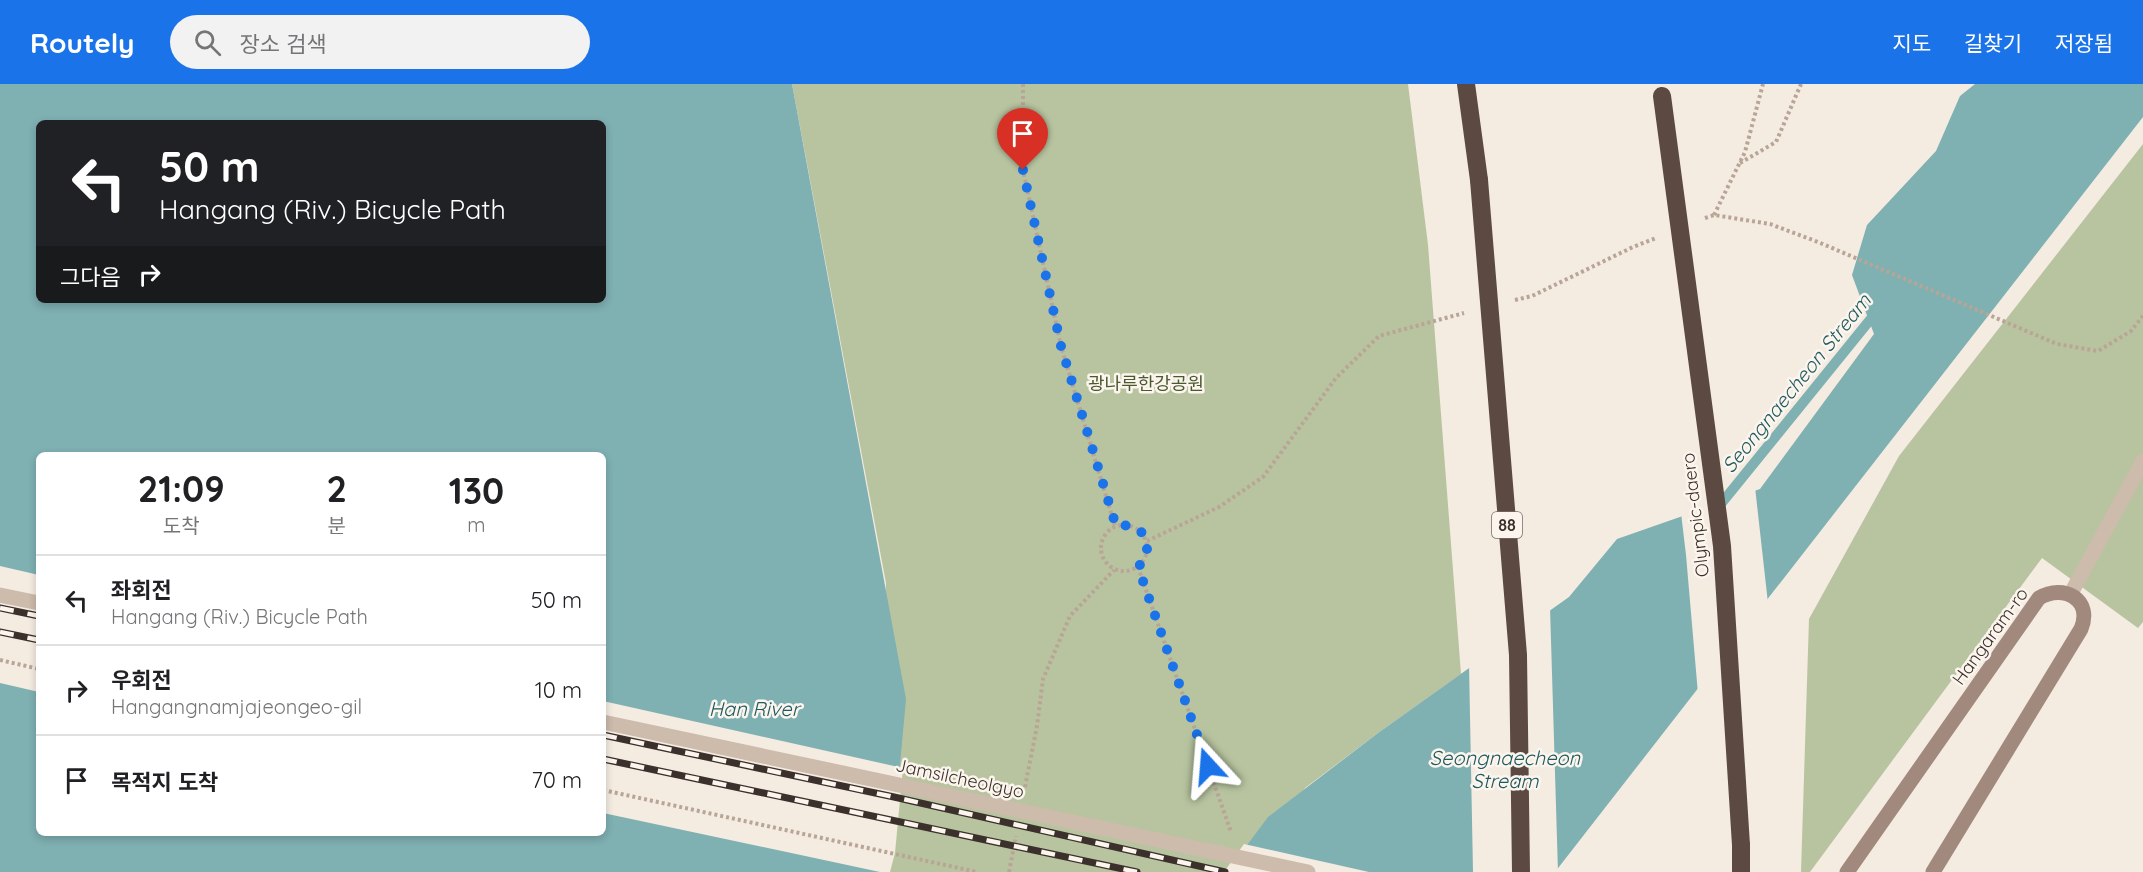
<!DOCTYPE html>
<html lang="ko">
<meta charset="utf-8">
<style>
:root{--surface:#fff;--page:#f2f2f2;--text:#202124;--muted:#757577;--line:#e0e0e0;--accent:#1a73e8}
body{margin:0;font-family:Quicksand,"Noto Sans KR",sans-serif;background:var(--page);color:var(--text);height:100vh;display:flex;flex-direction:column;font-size:22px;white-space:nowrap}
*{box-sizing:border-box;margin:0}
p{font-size:20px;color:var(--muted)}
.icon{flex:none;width:33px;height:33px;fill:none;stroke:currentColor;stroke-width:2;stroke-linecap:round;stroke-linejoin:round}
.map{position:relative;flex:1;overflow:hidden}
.drawer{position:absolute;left:36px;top:368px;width:570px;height:384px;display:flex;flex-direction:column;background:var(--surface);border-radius:9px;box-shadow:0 3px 9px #0003}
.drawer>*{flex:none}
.top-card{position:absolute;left:36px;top:36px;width:570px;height:183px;border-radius:9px;box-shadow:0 3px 9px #0003;background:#202124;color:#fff;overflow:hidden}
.pin{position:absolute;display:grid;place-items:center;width:51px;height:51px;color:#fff;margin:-62px -26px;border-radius:50% 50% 50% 0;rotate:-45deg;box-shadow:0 0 6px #0007}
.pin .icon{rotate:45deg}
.me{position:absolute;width:66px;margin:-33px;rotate:341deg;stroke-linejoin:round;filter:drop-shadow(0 0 4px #0008)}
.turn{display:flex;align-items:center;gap:21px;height:126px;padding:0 24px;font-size:27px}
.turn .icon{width:78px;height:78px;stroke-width:2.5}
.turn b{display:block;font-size:42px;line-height:51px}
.then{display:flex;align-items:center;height:57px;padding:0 24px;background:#0003;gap:12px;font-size:22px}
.eta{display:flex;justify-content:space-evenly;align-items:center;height:102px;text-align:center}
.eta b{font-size:36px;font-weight:800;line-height:42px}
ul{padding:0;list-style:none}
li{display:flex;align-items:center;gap:18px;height:90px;padding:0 24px;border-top:2px solid var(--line)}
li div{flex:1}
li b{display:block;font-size:22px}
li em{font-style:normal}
header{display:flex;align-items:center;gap:36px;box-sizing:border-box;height:84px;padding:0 30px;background:var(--accent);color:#fff}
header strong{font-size:28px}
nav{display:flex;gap:33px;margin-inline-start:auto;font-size:21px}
.search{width:420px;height:54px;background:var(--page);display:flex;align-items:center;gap:15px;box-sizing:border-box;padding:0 21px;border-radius:33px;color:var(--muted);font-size:22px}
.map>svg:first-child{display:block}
</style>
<header>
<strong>Routely</strong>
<div class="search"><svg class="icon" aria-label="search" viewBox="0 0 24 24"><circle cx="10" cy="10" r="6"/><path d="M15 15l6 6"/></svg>장소 검색</div>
<nav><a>지도</a><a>길찾기</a><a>저장됨</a></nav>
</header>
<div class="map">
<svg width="2143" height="788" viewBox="0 0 2143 788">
<rect width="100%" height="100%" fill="#f4ebe1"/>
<!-- green -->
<path fill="#b8c4a0" d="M792,0h616l20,161 33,429 -83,59 -73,55 -65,84h-361l7,-289z
M2143,60v478l-5,6 -96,-70 -232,314h-9l8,-253 90,-163z"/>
<!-- water -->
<path fill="#7fb0b2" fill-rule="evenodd" d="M0,0h792l114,615 -14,153 -5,20h-887zM39,39h564v177h-564zM39,370h564v378h-564z
M1975,0h168v33l-588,755h-328l41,-55 110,-84 191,-136 48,-58 143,-50 114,-155 -22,-59 15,-50 69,-74 24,-55z"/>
<!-- pier -->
<path fill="#f4ebe1" d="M1755,403l13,116 -70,91 -12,-139 -5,-42z
M0,482l39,9v117l-39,-9z
M1550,523l8,265h-85l-4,-207z
M603,617l300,67 -8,85 -5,19h-10l-277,-59z
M1244,760l125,28h-145z"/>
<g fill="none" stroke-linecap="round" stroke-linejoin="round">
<!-- stream -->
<path stroke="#7fb0b2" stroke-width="10" d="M1716,426l162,-200"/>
<!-- path -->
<path stroke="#b9a596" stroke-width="4" stroke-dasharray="3 3" stroke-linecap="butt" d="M1023,0v86l38,176 54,180
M1740,79l36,-21 25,-58
M1714,131l31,-63 18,-68
M1705,134l9,-3 56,9 48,18 239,102 41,7 33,-20 12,-15
M1515,216l17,-4 101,-49 23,-9
M1101 464a23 23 0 1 1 46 0a23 23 0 1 1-46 0Z
M1147,457l72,-34 44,-30 73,-99 43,-42 85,-23
M1138,483l93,265
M0,576l39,9
M1025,703l12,-61 6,-47 27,-63 44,-46
M603,706l374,82
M1009,788l7,-36"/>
<!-- street -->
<path stroke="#cdbbac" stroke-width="15" d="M0,511l39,8
M2070,511l73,-134"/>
<!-- secondary -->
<path stroke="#a18a7d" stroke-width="15" d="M1847,788l192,-274c25,-15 54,2 42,31l-148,243"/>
<!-- highway -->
<path stroke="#5c4a42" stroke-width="18" d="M1466,0l13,96
M1741,788v-27"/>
<defs>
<path id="rail" d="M0,524l39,8
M0,548l39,8
M603,651l291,62 331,75
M603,675l534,113"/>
</defs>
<!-- rail casing -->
<use href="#rail" stroke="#3b302b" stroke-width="7"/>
<!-- rail -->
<use href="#rail" stroke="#fbf5ee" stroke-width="4.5" stroke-dasharray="14" stroke-linecap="butt"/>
<!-- street-bridge -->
<path stroke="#cdbbac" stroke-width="15" d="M603,638l705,150"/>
<!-- highway-bridge -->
<path stroke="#5c4a42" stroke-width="18" d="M1662,12l60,450 19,299
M1479,96l39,475 3,217"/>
</g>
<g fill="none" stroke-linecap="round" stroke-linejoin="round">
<!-- route -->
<path stroke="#1a73e8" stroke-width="10" stroke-dasharray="0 18" d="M1023,86l38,176 55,180 7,-1 15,3c12,13 12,27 0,39l70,199"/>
</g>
<g text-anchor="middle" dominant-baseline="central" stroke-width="5" stroke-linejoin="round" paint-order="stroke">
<!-- shield labels -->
<rect fill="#fbf5ee" stroke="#756b66" stroke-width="1.5" x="1492" y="428" width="30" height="26" rx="4.5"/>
<g font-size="16" font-weight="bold" fill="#3b302b">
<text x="1507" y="441">88</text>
</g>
<!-- park labels -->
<g font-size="18" fill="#4a5a2e" stroke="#fbf5ee">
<text x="1146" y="299">광나루한강공원</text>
</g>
<!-- street labels -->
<g font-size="18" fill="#3b302b" stroke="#fbf5ee">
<text transform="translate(1695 431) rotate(-97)">Olympic-daero</text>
<text transform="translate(1990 552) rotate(-54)">Hangaram-ro</text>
<text transform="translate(960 694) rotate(12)">Jamsilcheolgyo</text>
</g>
<!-- water labels -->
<g font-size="20" font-style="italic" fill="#1f5a5e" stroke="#fbf5ee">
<text transform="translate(1796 299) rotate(-51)">Seongnaecheon Stream</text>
<text x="754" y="624">Han River</text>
<text x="1505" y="673">Seongnaecheon<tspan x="1505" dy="23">Stream</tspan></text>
</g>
</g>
</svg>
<div class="pin" style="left:1023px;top:86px;background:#d93025"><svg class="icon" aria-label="arrive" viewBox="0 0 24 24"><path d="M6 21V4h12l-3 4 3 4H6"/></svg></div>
<svg class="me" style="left:1208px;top:682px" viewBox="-20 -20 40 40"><path d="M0-17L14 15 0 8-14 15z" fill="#1a73e8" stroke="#fff" stroke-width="4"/></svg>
<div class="top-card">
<div class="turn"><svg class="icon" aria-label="left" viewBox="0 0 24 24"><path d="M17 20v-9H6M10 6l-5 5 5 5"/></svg><div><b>50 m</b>Hangang (Riv.) Bicycle Path</div></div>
<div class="then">그다음<svg class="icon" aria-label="right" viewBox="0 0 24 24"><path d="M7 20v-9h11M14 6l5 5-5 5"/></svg></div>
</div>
<section class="drawer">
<div class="eta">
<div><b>21:09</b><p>도착</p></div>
<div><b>2</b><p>분</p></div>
<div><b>130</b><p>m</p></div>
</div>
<ul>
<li><svg class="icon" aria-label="left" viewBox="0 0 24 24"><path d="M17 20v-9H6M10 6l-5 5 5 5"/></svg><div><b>좌회전</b><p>Hangang (Riv.) Bicycle Path</p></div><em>50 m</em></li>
<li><svg class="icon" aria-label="right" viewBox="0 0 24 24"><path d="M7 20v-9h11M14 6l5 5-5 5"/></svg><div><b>우회전</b><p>Hangangnamjajeongeo-gil</p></div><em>10 m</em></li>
<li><svg class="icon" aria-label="arrive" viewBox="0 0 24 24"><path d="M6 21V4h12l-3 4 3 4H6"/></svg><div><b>목적지 도착</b></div><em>70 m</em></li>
</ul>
</section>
</div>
